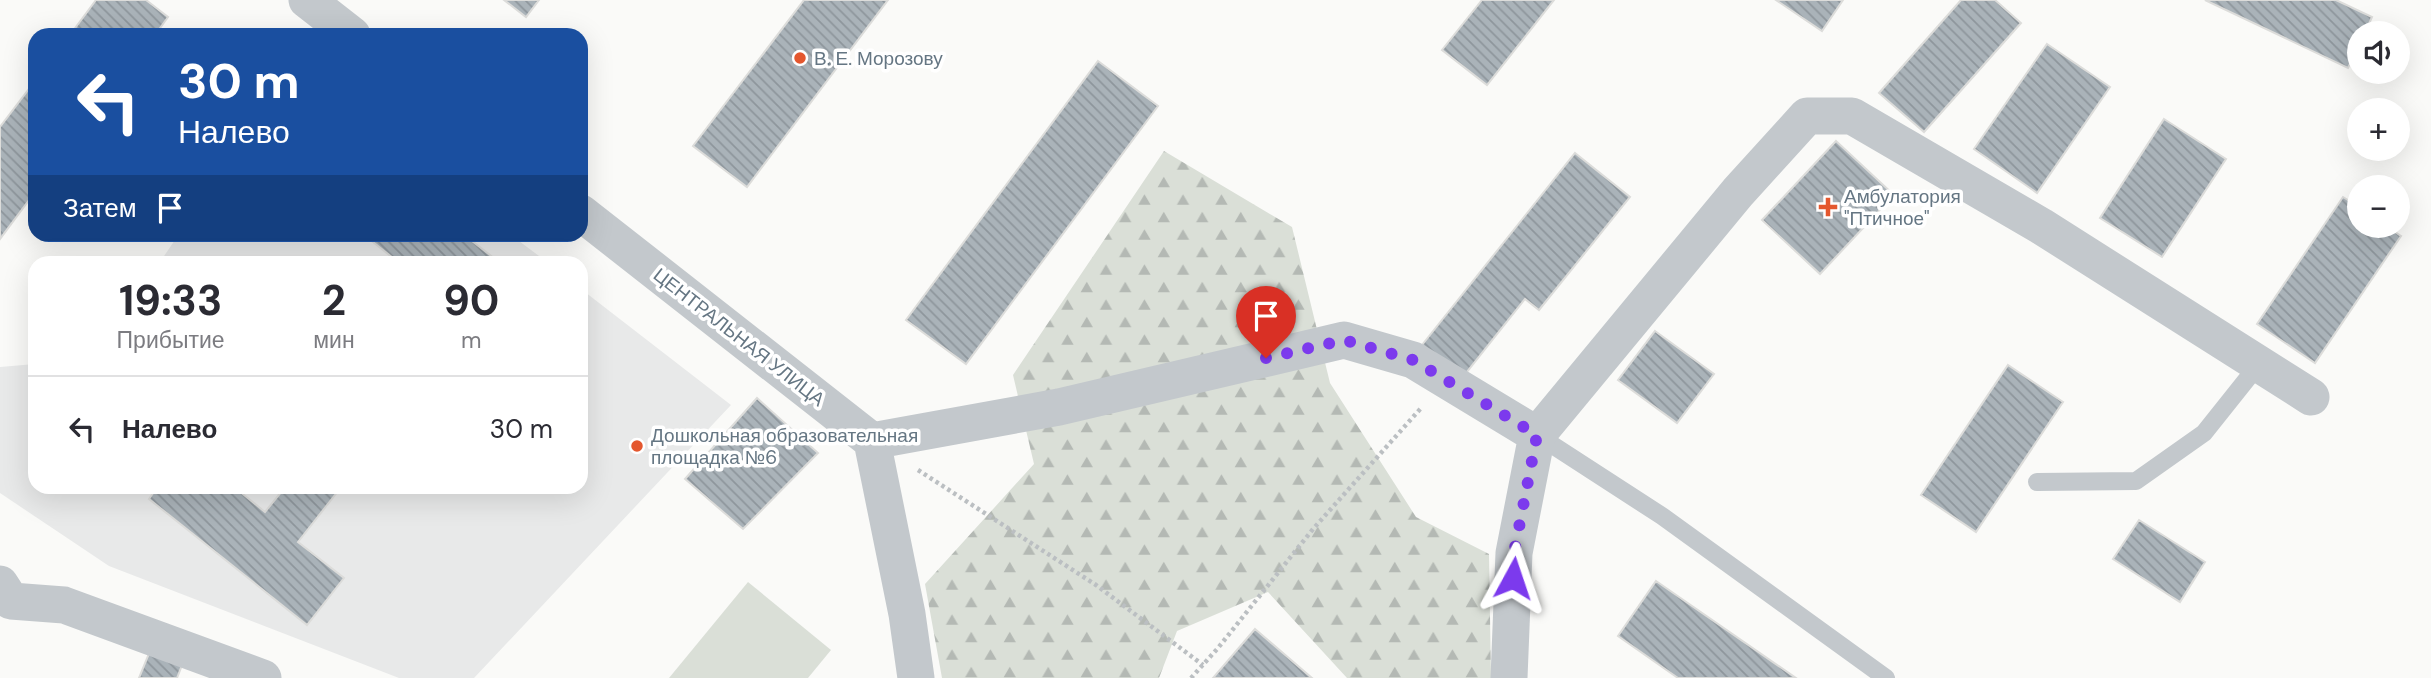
<!DOCTYPE html>
<html lang="ru">
<meta charset="utf-8">
<style>
:root{--surface:#fff;--page:#f7f7f7;--text:#2b2b33;--muted:#7c7c81;--line:#e1e1e2}
body{margin:0;font-family:"DM Sans",sans-serif;background:var(--page);color:var(--text);height:100vh;display:flex;flex-direction:column;font-size:26px;white-space:nowrap}
*{box-sizing:border-box;margin:0}
p{font-size:23px;color:var(--muted)}
.icon{flex:none;width:38px;height:38px;fill:none;stroke:currentColor;stroke-width:2;stroke-linecap:round;stroke-linejoin:round}
.map{position:relative;flex:1;overflow:hidden}
.details{position:absolute;left:28px;top:256px;width:560px;height:238px;display:flex;flex-direction:column;background:var(--surface);border-radius:21px;box-shadow:0 7px 28px #0002}
.details>*{flex:none}
.top-card{position:absolute;left:28px;top:28px;width:560px;height:214px;border-radius:21px;box-shadow:0 7px 28px #0002;background:#1a4fa0;color:#fff;overflow:hidden}
.controls{position:absolute;left:2347px;top:21px;display:grid;gap:14px}
.controls a{display:grid;place-items:center;width:63px;height:63px;border-radius:50%;background:var(--surface);box-shadow:0 7px 28px #0002;font-size:35px}
.pin{position:absolute;display:grid;place-items:center;width:60px;height:60px;color:#fff;margin:-72px -30px;border-radius:50% 50% 50% 0;rotate:-45deg;box-shadow:0 0 7px #0007}
.pin .icon{rotate:45deg}
.me{position:absolute;width:77px;margin:-38px;rotate:5deg;stroke-linejoin:round;filter:drop-shadow(0 0 5px #0008)}
.turn{display:flex;align-items:center;gap:24px;height:147px;padding:0 35px;font-size:32px}
.turn .icon{width:91px;height:91px;stroke-width:2.5}
.turn b{display:block;font-size:49px;line-height:60px}
.then{display:flex;align-items:center;height:66px;padding:0 35px;background:#0003;gap:14px;font-size:26px}
.eta{display:flex;justify-content:space-evenly;align-items:center;height:119px;text-align:center}
.eta b{font-size:42px;font-weight:700;line-height:49px}
ul{padding:0;list-style:none}
li{display:flex;align-items:center;gap:21px;height:105px;padding:0 35px;border-top:2px solid var(--line)}
li div{flex:1}
li b{display:block;font-size:26px}
li em{font-style:normal}
.map>svg:first-child{display:block}
</style>
<div class="map">
<svg width="2431" height="678" viewBox="0 0 2431 678">
<defs>
<pattern id="forest-firs" width="22" height="20" patternUnits="userSpaceOnUse" patternTransform="scale(1.75)"><rect width="22" height="20" fill="#dadfd7"/><path d="M5 1l3.5 6h-7zM16 11l3.5 6h-7z" fill="#b4b9b4"/></pattern>
<pattern id="building-back-hatch" width="6" height="6" patternUnits="userSpaceOnUse" patternTransform="scale(1.75)"><rect width="6" height="6" fill="#aab3b9"/><path d="M-1 5l2 2M0 0l6 6M5-1l2 2" fill="none" stroke="#8e969c"/></pattern>
</defs>
<rect width="100%" height="100%" fill="#fafaf8"/>
<!-- built -->
<path fill="#e8e9e9" d="M179,234l332,1 36,27h-387z
M581,289l150,116 -257,273h-75l-290,-112 -109,-73v-126l35,-3v122h546z"/>
<!-- forest -->
<path fill="url(#forest-firs)" d="M1164,151l128,76 38,156 86,134 73,37 2,124h-144l-79,-86 -91,39 -18,47h-217l-17,-94 109,-120 -21,-89z"/>
<!-- pitch -->
<path fill="#dadfd7" d="M748,582l83,68 -23,28h-139z"/>
<!-- building -->
<path fill="url(#building-back-hatch)" stroke="#dcdcda" stroke-width="2" d="M96,0h50l22,17 -13,18h-85z
M504,0h35l-13,17z
M804,0h84l-141,187 -54,-41z
M1482,0h72l-67,85 -45,-35z
M1776,0h67l-21,31z
M1961,0h34l26,23 -97,109 -45,-39z
M2205,0h131l36,17 -7,16h-6v12l-11,23z
M2047,44l63,43 -73,106 -63,-44z
M1098,61l60,45 -192,258 -60,-44z
M35,81v111l-35,47v-112z
M2164,119l62,40 -64,98 -62,-39z
M1836,141l58,54 -74,79 -58,-54z
M1575,153l55,44 -91,113 -14,-11 -63,79 -40,-33z
M2343,197l16,10v19h27l15,10 -86,127 -58,-39z
M363,234h100l36,28h-101z
M1655,331l59,43 -37,49 -59,-43z
M2008,365l55,37 -87,130 -55,-37z
M757,398l61,55 -75,76 -58,-50z
M158,486h75l32,26 21,-26h56l-44,56 46,36 -37,47 -158,-126z
M2139,520l66,42 -25,40 -67,-43z
M1656,581l140,97h-118l-60,-42z
M1255,629l57,49h-99z
M152,646l32,14 -7,18h-38z"/>
<g fill="none" stroke-linecap="round" stroke-linejoin="round">
<!-- path -->
<path stroke="#bbbfc2" stroke-width="4.5" stroke-dasharray="3.5 3.5" stroke-linecap="butt" d="M918,470l178,115 107,80
M1191,678l27,-30 95,-119 109,-122"/>
<!-- service -->
<path stroke="#c3c8cc" stroke-width="18" d="M1537,435l125,81 224,162
M2037,482l99,-1 68,-48 55,-69"/>
<!-- minor -->
<path stroke="#c3c8cc" stroke-width="37" d="M307,0l45,35
M581,213l291,228 35,173 9,64
M1537,435l201,-243 69,-76h45l189,110 270,171
M872,441l187,-34 285,-67 69,20 124,75 -23,118 -5,125
M0,584l11,17 53,4 199,73"/>
</g>
<g fill="none" stroke-linecap="round" stroke-linejoin="round">
<!-- route -->
<path stroke="#7c3aed" stroke-width="12" stroke-dasharray="0 21.6" d="M1266,358l78,-18 69,20 124,75 -23,118 -1,25"/>
</g>
<!-- markers -->
<g fill="#e4572e" stroke="#fff" stroke-width="2.5">
<circle cx="800" cy="58" r="7"/>
<path d="M1824.5 196.5h7v7h7v7h-7v7h-7v-7h-7v-7h7z"/>
<circle cx="637" cy="446" r="7"/>
</g>
<g text-anchor="middle" dominant-baseline="central" stroke-width="7" stroke-linejoin="round" paint-order="stroke">
<!-- poi labels -->
<g font-size="19" fill="#657683" stroke="#fff" text-anchor="start">
<text x="814" y="58">В. Е. Морозову</text>
<text x="1844" y="196">Амбулатория<tspan x="1844" dy="22">"Птичное"</tspan></text>
<text x="651" y="435">Дошкольная образовательная<tspan x="651" dy="22">площадка №6</tspan></text>
</g>
<!-- street labels -->
<g font-size="19" fill="#657683" stroke="#fff">
<text transform="translate(739 337) rotate(38)">ЦЕНТРАЛЬНАЯ УЛИЦА</text>
</g>
</g>
</svg>
<div class="controls">
<a><svg class="icon" aria-label="sound" viewBox="0 0 24 24"><path d="M4 9h4l5-4v14l-5-4H4zM17 9q2 3 0 6"/></svg></a>
<a>+</a>
<a>−</a>
</div>
<div class="pin" style="left:1266px;top:358px;background:#d93025"><svg class="icon" aria-label="arrive" viewBox="0 0 24 24"><path d="M6 21V4h12l-3 4 3 4H6"/></svg></div>
<svg class="me" style="left:1513px;top:578px" viewBox="-20 -20 40 40"><path d="M0-17L14 15 0 8-14 15z" fill="#7c3aed" stroke="#fff" stroke-width="4"/></svg>
<div class="top-card">
<div class="turn"><svg class="icon" aria-label="left" viewBox="0 0 24 24"><path d="M17 20v-9H6M10 6l-5 5 5 5"/></svg><div><b>30 m</b>Налево</div></div>
<div class="then">Затем<svg class="icon" aria-label="arrive" viewBox="0 0 24 24"><path d="M6 21V4h12l-3 4 3 4H6"/></svg></div>
</div>
<section class="details">
<div class="eta">
<div><b>19:33</b><p>Прибытие</p></div>
<div><b>2</b><p>мин</p></div>
<div><b>90</b><p>m</p></div>
</div>
<ul>
<li><svg class="icon" aria-label="left" viewBox="0 0 24 24"><path d="M17 20v-9H6M10 6l-5 5 5 5"/></svg><div><b>Налево</b></div><em>30 m</em></li>
</ul>
</section>
</div>
